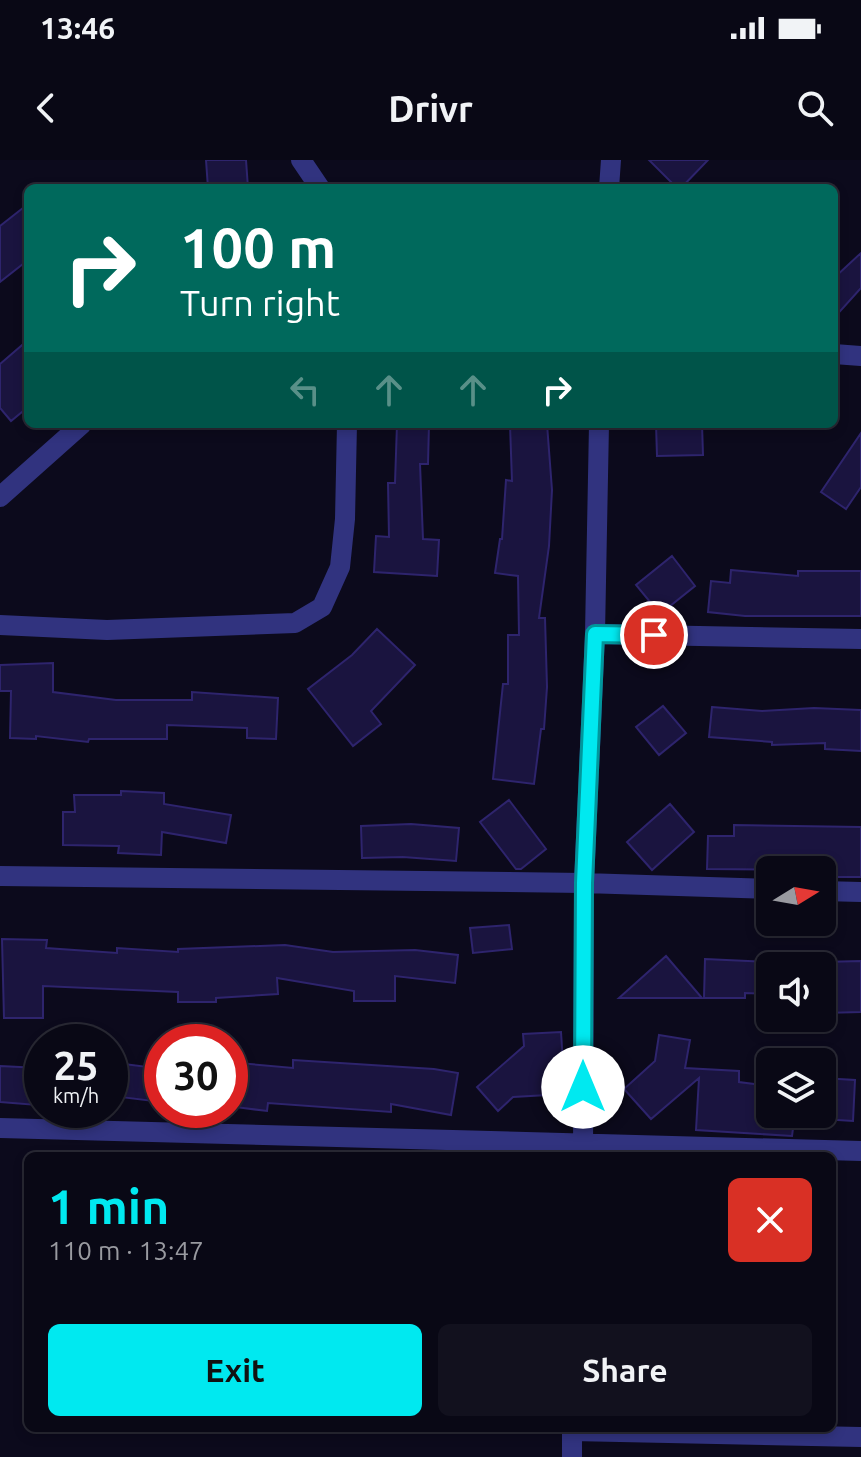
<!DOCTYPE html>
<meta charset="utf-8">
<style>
:root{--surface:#090815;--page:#12111e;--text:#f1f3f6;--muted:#999aa0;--line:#292934;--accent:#00e9f0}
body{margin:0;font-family:Ubuntu,sans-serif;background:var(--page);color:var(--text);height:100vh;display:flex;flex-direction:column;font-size:30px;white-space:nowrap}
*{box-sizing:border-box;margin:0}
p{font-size:26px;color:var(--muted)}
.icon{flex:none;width:44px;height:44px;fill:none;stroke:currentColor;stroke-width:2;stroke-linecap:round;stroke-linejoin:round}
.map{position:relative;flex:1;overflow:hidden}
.side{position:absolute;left:24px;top:992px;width:812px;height:280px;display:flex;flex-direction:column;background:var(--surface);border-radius:12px;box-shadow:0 4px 12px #0003,0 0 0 2px var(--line)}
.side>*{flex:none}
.banner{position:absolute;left:24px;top:24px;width:814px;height:244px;border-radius:12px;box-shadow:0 4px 12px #0003,0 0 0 2px var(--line);background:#00695c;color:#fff;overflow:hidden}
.needle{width:52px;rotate:79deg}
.controls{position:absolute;left:756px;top:696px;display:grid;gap:16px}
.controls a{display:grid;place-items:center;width:80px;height:80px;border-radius:12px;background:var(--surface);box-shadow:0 4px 12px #0003,0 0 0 2px var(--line);font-size:40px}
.speed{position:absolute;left:24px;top:864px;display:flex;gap:16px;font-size:40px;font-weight:700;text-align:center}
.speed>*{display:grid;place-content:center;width:104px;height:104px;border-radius:50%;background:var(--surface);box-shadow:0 4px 12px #0003,0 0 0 2px var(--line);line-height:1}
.speed small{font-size:20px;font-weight:400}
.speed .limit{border:12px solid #d22;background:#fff;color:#111}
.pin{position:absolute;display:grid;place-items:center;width:68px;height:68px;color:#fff;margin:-34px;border:4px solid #fff;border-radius:50%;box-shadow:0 2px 8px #0007}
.me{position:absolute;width:88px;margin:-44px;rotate:0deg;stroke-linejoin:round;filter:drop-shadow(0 0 6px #0008)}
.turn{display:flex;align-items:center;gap:28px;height:168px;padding:0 24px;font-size:36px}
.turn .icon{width:104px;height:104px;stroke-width:2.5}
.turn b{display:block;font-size:56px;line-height:68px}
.lanes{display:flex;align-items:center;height:76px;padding:0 24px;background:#0003;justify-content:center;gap:40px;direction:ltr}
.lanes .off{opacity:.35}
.round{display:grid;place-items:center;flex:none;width:84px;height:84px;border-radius:12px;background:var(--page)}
.head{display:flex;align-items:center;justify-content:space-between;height:136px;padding:0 24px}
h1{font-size:48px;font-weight:700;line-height:60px;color:var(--accent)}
.primary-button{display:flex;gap:16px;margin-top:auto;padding:16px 24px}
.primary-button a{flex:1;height:92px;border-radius:12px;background:var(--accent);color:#111;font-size:32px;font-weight:700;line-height:92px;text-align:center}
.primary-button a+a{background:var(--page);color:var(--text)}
.status{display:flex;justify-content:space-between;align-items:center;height:56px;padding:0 40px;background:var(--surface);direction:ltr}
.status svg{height:22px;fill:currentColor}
header{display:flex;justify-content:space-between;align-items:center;height:104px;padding:0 24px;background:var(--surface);font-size:36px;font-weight:700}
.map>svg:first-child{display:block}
</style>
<div class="status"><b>13:46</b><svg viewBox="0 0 49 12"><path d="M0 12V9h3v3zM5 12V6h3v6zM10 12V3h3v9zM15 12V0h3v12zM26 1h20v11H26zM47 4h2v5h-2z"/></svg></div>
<header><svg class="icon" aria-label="back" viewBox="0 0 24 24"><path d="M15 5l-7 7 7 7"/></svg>Drivr<svg class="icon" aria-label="search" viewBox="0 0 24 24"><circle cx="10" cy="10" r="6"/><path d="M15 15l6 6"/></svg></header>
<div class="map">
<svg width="861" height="1297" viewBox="0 0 861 1297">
<rect width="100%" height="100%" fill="#0c0a1c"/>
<!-- building -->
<path fill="#1a143f" stroke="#2e246d" stroke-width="2" d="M206,0h40l2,28h-40z
M649,0h59l-27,28h-4z
M28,44v56l-28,22v-56z
M861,93v35l-27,30v-40z
M28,180v67l-17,14 -11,-13v-44z
M397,264h32l-1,40h-8l3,75 16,1 -2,36 -63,-4 2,-36 13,1 -1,-54h7z
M547,264l5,66 -3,56 -10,72h6l2,69 -3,42h-3l-7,55 -41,-5 10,-95h5v-49h11l-1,-59 -23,-3 5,-34h2l4,-59 6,1 -2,-56z
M656,264h46l1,31 -46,1z
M861,273v54l-15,22 -25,-17z
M672,396l23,30 -35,28 -24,-29z
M731,410l67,6v-5h63v45h-116l-37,-4 3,-31 19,2z
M377,469l38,36 -44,46 10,13 -28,22 -45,-57 44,-34z
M53,503v29l63,8h76v-8l86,6 -2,41 -29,-1v-10l-80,-3v14h-78l-1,3 -52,-6v3l-26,-1 1,-47h-11v-26z
M663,546l23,27 -27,22 -23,-28z
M712,547l50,4 52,-3 47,2v41l-36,-2v-6l-53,2v-3l-63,-5z
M121,631l43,2v11l67,11 -5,28 -64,-11 -1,23 -43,-2 1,-7 -56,-1v-33h12l-1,-17h47z
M509,640l37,49 -25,20h-5l-36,-47z
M670,644l24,28 -42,38 -25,-28z
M411,664l48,4 -3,33 -53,-4 -41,1 -1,-32z
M734,665l127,2v50h-35v-7l-119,-1 1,-33h26z
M509,765l3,24 -39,4 -3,-25z
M2,779l45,1 -1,8 71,5v-5l61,4v-3l107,-4 48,7 82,-2 43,5 -3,28 -60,-7v25h-41v-10l-77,-13 1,16 -62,4v4h-38v-10l-135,-6v32h-39z
M666,796l36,42h-83z
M705,799l65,3v32l-25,-1v5h-41z
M861,801v51l-37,1 -1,-51z
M561,872l4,62 -52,3 -15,14 -21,-24 47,-41 -1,-12z
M659,875l31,5 -5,28 54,3v11l31,4v28h25l-3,22 -96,-6 3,-52 -48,41 -27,-30 31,-28z
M293,900l141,9 24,4 -7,42 -60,-11v8l-123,-9 -1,8 -32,-4 4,-44 54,5z
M116,903l40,5 -3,33 -41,-5z
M0,906l39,2 -2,37 -37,-3z
M822,918l33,2 -2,41 -31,-2z"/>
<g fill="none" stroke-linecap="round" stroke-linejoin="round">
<!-- street -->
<path stroke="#31337f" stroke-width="20" d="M301,0l19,28
M609,28l2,-28
M834,194l27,2
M0,337l82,-73
M0,465l107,5 188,-7 27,-16 18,-40 5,-48 2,-95
M595,474l266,5
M0,716l584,7 186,6
M822,731l39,1
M0,968l861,23
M583,996l1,-273 11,-249 4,-210
M572,1271l289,6
M572,1297v-29"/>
</g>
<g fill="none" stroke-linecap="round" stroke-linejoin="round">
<defs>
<path id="route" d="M583,927l1,-204 11,-249 59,1"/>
</defs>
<!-- route casing -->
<use href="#route" stroke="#00979c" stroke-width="20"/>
<!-- route -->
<use href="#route" stroke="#00e9f0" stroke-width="14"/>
</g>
</svg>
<div class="controls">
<a><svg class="needle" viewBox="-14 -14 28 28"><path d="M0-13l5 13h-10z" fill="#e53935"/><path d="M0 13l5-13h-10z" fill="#999aa0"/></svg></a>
<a><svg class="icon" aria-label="sound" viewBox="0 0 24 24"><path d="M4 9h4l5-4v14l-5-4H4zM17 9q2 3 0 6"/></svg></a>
<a><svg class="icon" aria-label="layers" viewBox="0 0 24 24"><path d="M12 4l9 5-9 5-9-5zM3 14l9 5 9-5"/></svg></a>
</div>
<div class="speed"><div>25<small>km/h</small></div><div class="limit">30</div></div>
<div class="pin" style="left:654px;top:475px;background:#d93025"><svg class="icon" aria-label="arrive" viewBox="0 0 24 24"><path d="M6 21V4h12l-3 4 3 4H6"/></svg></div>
<svg class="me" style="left:583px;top:927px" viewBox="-20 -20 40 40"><circle r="19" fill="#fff"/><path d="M0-13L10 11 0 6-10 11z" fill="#00e9f0"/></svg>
<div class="banner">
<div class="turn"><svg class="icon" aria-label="right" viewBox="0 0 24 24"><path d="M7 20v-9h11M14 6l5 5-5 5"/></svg><div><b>100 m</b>Turn right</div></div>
<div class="lanes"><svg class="icon off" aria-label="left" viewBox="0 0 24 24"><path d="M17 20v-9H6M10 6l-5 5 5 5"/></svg><svg class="icon off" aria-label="ahead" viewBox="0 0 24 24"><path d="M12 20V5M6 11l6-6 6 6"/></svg><svg class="icon off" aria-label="ahead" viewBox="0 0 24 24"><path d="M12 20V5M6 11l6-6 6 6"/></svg><svg class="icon" aria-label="right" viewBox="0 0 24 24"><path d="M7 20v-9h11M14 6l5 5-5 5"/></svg></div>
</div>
<section class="side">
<div class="head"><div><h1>1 min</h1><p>110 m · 13:47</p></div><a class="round" style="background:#d93025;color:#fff"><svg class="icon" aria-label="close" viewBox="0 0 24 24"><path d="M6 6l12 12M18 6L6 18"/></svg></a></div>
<div class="primary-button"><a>Exit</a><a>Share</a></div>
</section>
</div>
